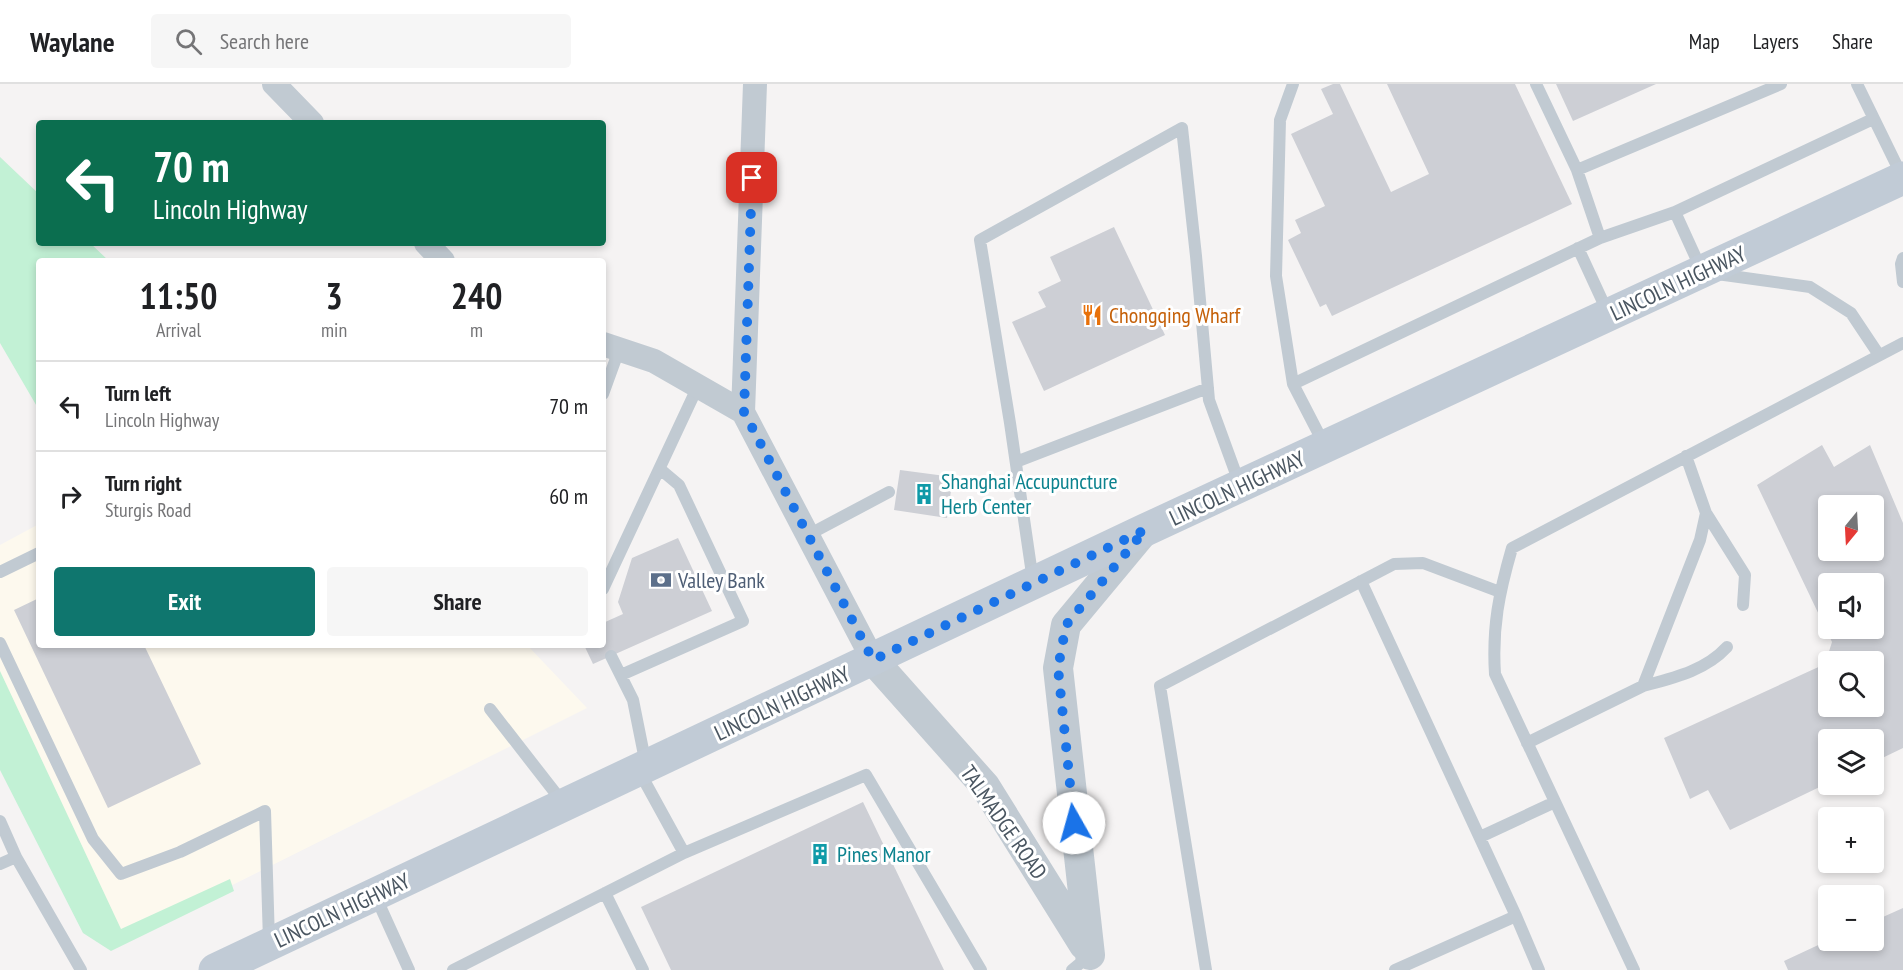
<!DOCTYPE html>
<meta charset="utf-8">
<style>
:root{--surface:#fff;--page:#f6f6f6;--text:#202124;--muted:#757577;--line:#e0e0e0;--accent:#0f766e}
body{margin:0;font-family:"PT Sans Narrow",sans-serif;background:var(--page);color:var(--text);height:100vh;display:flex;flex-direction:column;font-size:22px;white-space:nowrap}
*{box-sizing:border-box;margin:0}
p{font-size:20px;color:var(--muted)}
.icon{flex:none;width:33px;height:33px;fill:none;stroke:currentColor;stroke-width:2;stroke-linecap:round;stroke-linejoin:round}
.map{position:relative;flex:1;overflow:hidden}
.drawer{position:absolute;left:36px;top:174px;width:570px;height:390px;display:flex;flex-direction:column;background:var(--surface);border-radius:6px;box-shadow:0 3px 9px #0003}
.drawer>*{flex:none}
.top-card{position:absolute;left:36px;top:36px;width:570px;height:126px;border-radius:6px;box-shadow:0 3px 9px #0003;background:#0b6e4f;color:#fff;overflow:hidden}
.needle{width:39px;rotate:198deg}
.fabs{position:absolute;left:1818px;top:411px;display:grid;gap:12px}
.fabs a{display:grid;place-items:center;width:66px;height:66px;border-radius:6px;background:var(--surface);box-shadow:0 3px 9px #0003;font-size:30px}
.pin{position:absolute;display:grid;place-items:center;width:51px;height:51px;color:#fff;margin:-26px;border-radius:12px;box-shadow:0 3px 9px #0006}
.me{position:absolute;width:66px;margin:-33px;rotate:353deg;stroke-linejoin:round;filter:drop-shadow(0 0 4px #0008)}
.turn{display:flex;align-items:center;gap:21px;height:126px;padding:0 18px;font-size:27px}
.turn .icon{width:78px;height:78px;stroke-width:2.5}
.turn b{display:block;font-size:42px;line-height:51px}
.eta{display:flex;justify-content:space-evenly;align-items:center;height:102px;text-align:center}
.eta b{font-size:36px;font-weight:700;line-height:42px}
.primary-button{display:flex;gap:12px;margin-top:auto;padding:12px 18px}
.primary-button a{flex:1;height:69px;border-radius:6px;background:var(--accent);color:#fff;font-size:24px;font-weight:700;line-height:69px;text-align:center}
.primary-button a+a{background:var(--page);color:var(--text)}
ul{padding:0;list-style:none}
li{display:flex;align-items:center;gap:18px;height:90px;padding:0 18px;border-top:2px solid var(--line)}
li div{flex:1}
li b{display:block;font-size:22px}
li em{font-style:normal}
header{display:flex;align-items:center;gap:36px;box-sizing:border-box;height:84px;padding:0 30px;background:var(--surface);border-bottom:2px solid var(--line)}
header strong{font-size:28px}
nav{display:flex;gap:33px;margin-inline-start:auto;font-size:21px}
.search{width:420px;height:54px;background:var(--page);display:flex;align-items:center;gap:15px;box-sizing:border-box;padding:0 21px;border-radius:6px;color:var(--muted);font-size:22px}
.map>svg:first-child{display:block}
</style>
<header>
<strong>Waylane</strong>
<div class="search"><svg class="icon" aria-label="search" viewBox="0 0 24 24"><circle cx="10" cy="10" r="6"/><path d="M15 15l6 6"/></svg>Search here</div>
<nav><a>Map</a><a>Layers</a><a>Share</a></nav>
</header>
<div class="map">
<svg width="1903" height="886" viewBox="0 0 1903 886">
<rect width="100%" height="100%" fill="#f5f3f3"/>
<!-- commercial -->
<path fill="#fdf9ee" d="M39,440v121h488l60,63 -479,239 -108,-240v-162z"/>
<!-- green -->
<path fill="#c2f1d5" d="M0,73l39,37v49h51l19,18h-70v149l-39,-67z
M0,587l121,258 109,-50 4,12 -123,60 -28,-18 -83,-163z"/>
<!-- building -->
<path fill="#cdcfd5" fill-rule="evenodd" d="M1333,0h7l51,108 38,-18 -42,-90h128l57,120 -240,112 -6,-12 -6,3 -32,-67 13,-7 -6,-13 30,-14 -34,-72 42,-20 -12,-25z
M1556,0h100l-83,37z
M1114,143l51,108 -121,56 -32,-69 34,-15 -8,-15 23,-11 -11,-24z
M1822,361l12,22 36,-22 33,78v225l-29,14v-22h-46v43l-98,47 -22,-40 -18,9 -26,-61 161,-74 7,-22 -75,-157zM1828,422h46v44h-46zM1828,500h46v44h-46zM1828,578h46v44h-46z
M900,386l53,7 -6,41 -53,-8z
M678,454l34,73 -119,53 -9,-19h19v-22l20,-9 -5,-12 14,-44z
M39,514v47h105l57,119 -93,44 -94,-198z
M863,718l81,168h-273l-30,-63z
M1903,824v62h-115l-4,-9 45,-21h45v-19z"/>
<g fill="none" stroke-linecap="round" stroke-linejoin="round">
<!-- service -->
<path stroke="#c1cad2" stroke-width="12" d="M1293,0l-13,36 -4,156 17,108
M1857,0l45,92
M1577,86l204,-86
M1675,128l26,57
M1600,154l75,-26 198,-93
M1578,164l30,65
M1903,174l-2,6 2,18
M1717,190l93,13 41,26 28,42
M603,310l16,-44
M1325,362l-32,-62 307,-146 -23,-68 -41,-86
M1016,378l192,-74
M1706,429l39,62 -2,30
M808,451l81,-43
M0,488l39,-19
M1033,497l-23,-158 -30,-183 202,-112 14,128 13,144 31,85
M1361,497l155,335 23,54
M603,505l95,-203
M0,559l93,196 28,35 59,-22 85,-41 4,130
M611,572l22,44 13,65
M621,591l122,-54 -64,-136 -19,-16
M1643,602c30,-8 62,-15 84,-39
M490,625l74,95
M1527,659l116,-57 57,-146 6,-27 -20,-57
M639,687l45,82
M0,737l16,36 65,113
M1480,753l75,-35
M0,780l16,-7
M605,809l38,77
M375,811l34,75
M453,886l231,-117 182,-78 115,195
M1072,886l18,-15
M1206,886l-46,-284 234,-122 29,-1 77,29
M1395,886l121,-54
M1634,886l-139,-296c-3,-47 4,-81 17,-126l391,-205"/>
<!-- minor -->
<path stroke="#c1cad2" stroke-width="24" d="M274,0l38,39
M755,0l-12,328 130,248
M426,159l17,18
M603,260l51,17 89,51"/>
<!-- tertiary -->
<path stroke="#c1cad2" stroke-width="30" d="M873,576l112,126 99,159
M1090,871l-32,-287 8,-43 79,-95"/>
<!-- secondary -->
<path stroke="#c1cbd6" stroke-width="33" d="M215,886l930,-440 758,-352"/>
</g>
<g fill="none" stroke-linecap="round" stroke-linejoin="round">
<!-- route -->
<path stroke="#1a73e8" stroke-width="10" stroke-dasharray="0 18" d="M752,94l-8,234 129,248 272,-130 -79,95 -8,43 16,155"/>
</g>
<!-- icons -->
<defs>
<symbol id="restaurant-bare" viewBox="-9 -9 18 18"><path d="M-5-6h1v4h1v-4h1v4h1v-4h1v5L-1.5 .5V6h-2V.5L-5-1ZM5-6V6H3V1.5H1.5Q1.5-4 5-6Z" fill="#e8710a" stroke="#fff" stroke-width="2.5" paint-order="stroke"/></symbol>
<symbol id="building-bare" viewBox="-9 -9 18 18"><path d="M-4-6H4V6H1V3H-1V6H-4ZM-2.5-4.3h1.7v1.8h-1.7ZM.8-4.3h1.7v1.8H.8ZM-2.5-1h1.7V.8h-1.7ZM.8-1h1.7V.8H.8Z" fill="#0f9aa8" stroke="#fff" stroke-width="2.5" paint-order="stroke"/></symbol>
<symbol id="bank-bare" viewBox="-9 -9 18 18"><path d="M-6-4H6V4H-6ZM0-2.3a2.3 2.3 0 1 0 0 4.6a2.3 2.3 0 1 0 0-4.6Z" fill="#5c6f8a" stroke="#fff" stroke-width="2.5" paint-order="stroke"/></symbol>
</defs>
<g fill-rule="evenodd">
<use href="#restaurant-bare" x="1077" y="216" width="30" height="30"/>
<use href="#building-bare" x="909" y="395" width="30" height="30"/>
<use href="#bank-bare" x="646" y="481" width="30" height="30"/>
<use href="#building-bare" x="805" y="755" width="30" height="30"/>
</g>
<g text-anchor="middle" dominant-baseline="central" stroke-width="6" stroke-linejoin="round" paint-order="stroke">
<!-- street labels -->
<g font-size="22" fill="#4a5661" stroke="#fff">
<text transform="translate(1678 199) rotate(-25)">LINCOLN HIGHWAY</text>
<text transform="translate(1237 404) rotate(-25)">LINCOLN HIGHWAY</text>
<text transform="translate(782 619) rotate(-25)">LINCOLN HIGHWAY</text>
<text transform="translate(1004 738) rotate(55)">TALMADGE ROAD</text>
<text transform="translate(342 826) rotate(-25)">LINCOLN HIGHWAY</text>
</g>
<!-- food labels -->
<g font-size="22" fill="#c56008" stroke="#fff" text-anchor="start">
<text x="1109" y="231">Chongqing Wharf</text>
</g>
<!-- culture labels -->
<g font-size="22" fill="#0d838f" stroke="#fff" text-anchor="start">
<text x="941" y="397">Shanghai Accupuncture<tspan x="941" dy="25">Herb Center</tspan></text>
<text x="837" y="770">Pines Manor</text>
</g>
<!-- service labels -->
<g font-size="22" fill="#4e5e75" stroke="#fff" text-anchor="start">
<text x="678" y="496">Valley Bank</text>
</g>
</g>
</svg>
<div class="fabs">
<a><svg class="needle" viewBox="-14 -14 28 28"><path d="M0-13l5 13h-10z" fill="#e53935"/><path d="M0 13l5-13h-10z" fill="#757577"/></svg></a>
<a><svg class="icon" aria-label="sound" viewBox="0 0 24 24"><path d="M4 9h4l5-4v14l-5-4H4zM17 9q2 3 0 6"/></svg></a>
<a><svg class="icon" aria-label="search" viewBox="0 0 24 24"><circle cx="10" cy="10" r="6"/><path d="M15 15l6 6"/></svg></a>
<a><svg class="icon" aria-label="layers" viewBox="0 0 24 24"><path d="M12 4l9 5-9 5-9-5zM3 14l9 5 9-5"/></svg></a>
<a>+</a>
<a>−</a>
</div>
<div class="pin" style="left:752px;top:94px;background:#d93025"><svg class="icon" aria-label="arrive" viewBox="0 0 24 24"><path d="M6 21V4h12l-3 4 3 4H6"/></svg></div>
<svg class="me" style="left:1074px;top:739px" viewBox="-20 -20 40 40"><circle r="19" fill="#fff"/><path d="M0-13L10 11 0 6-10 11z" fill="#1a73e8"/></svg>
<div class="top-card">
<div class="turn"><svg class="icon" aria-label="left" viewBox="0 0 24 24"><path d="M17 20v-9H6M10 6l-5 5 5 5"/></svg><div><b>70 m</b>Lincoln Highway</div></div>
</div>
<section class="drawer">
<div class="eta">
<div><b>11:50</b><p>Arrival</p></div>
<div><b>3</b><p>min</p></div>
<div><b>240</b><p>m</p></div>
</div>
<ul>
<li><svg class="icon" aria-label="left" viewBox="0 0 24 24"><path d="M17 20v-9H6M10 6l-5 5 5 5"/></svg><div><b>Turn left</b><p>Lincoln Highway</p></div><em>70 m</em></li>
<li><svg class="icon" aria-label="right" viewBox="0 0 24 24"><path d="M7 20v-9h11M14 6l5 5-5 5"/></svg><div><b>Turn right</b><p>Sturgis Road</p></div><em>60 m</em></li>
</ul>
<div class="primary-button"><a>Exit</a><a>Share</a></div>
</section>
</div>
